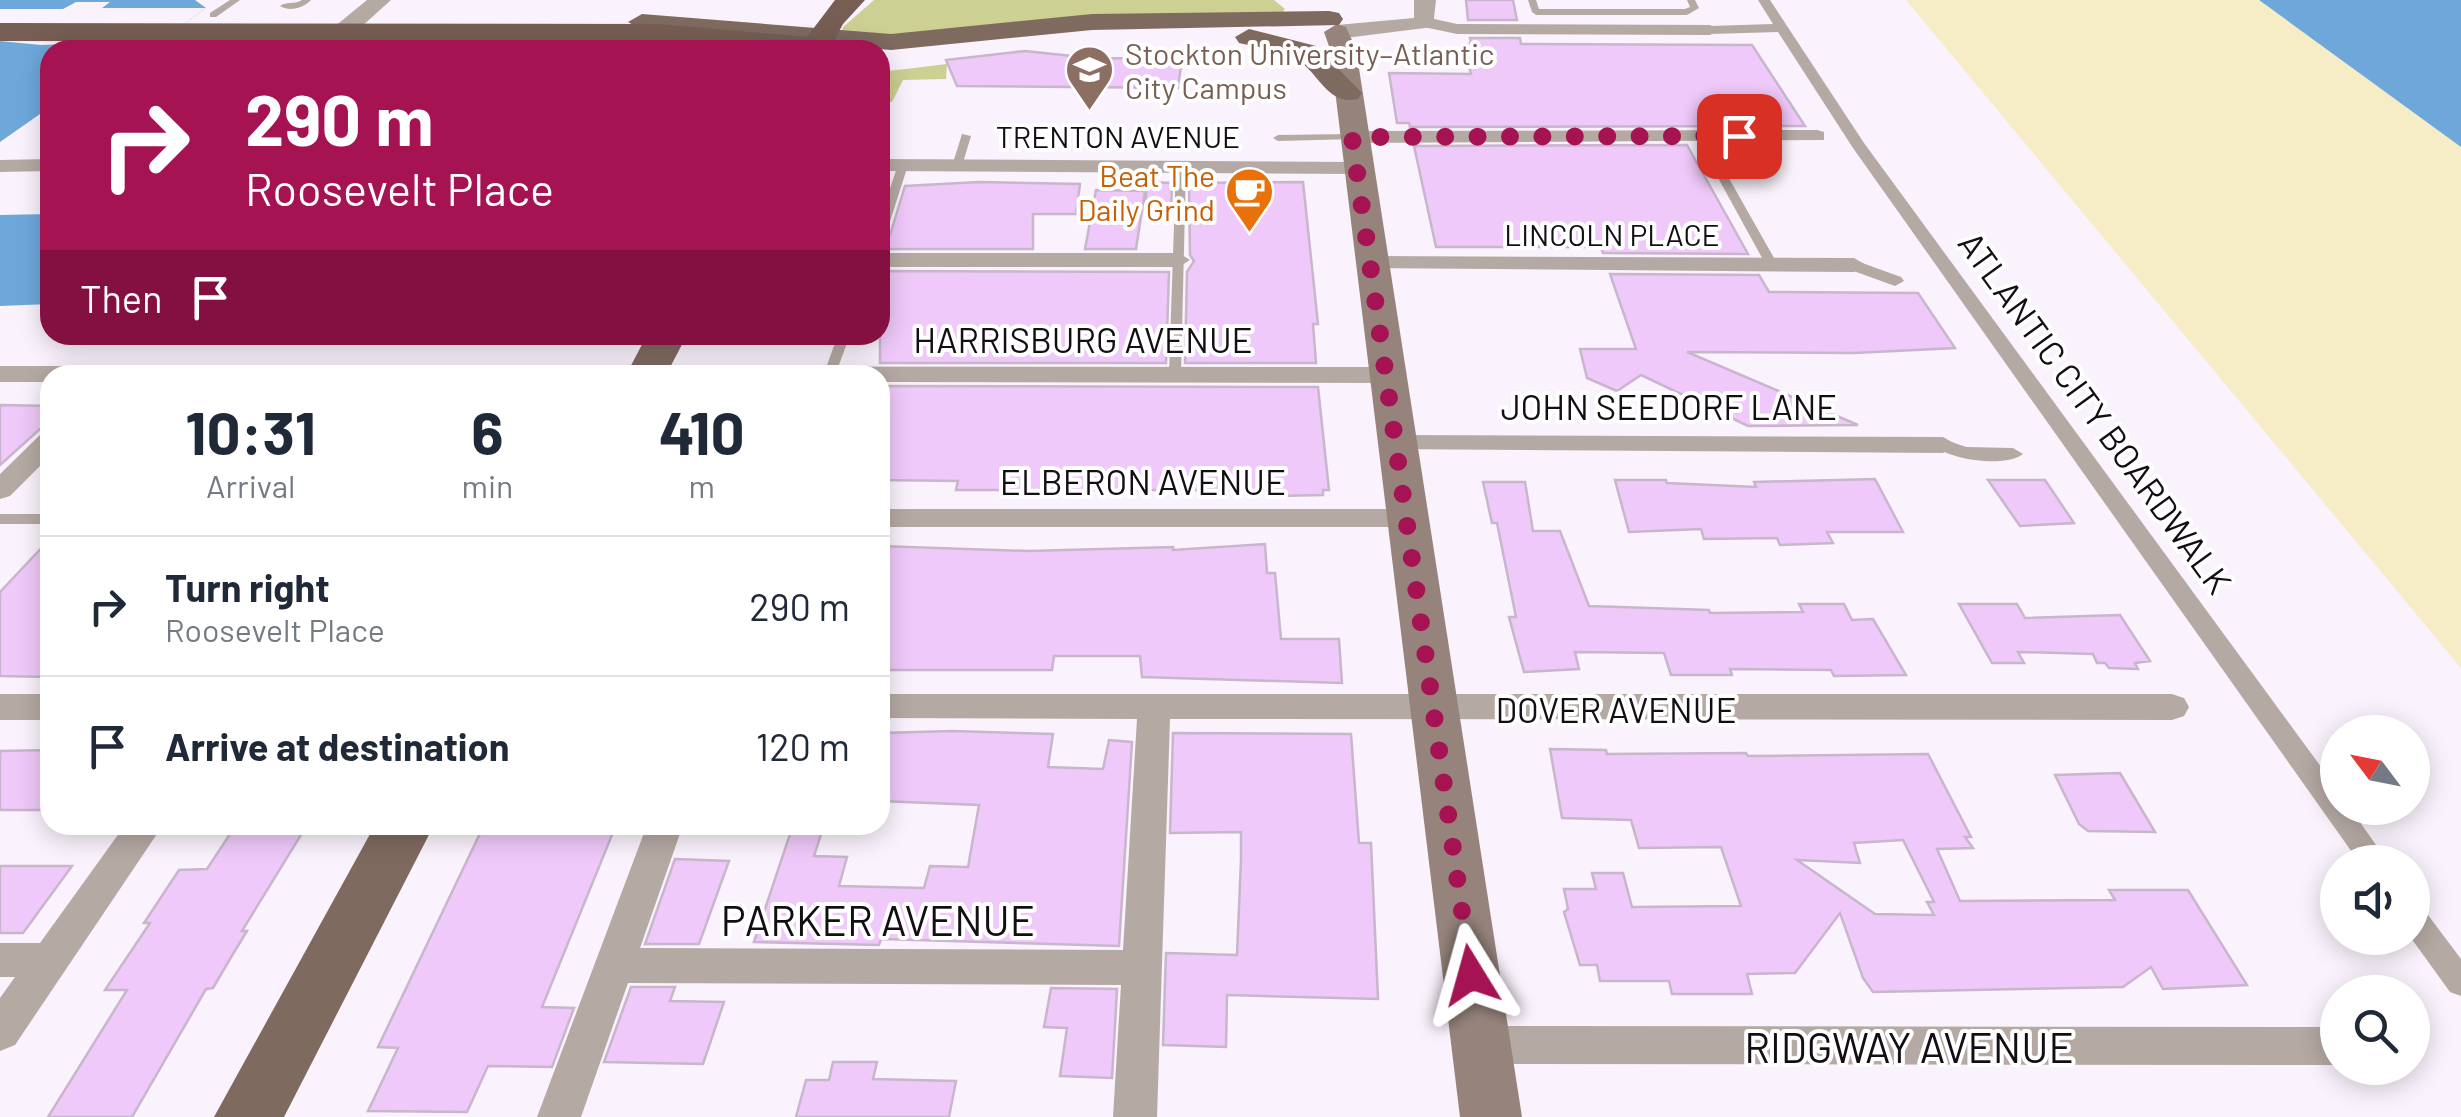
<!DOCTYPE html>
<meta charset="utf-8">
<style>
:root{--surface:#fff;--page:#f2f2f3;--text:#1f2937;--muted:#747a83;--line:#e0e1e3}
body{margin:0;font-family:Barlow,sans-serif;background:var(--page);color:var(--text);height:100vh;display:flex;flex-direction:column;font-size:38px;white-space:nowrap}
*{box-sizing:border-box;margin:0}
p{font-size:32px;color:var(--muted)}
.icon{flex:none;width:55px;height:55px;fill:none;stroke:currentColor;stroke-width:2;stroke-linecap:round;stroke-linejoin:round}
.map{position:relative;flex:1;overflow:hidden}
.details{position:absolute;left:40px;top:365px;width:850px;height:470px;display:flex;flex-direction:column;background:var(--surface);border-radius:30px;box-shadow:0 5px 25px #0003}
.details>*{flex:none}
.top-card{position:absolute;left:40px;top:40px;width:850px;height:305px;border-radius:30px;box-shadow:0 5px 25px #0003;background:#a51352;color:#fff;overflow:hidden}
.needle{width:65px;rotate:302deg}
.controls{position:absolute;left:2320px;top:715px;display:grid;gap:20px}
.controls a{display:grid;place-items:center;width:110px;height:110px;border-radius:50%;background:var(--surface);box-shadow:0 5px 25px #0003;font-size:50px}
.pin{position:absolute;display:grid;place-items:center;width:85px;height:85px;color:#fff;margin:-42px;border-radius:20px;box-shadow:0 5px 15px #0006}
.me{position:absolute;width:110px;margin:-55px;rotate:352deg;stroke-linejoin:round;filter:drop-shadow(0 0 8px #0008)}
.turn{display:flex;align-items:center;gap:35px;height:210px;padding:0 40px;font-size:45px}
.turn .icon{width:130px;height:130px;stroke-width:2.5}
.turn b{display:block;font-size:70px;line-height:85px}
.then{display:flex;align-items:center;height:95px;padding:0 40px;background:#0003;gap:20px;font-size:38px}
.eta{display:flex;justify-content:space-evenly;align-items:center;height:170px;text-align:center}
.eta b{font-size:60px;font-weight:700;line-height:70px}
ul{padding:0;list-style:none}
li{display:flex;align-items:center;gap:30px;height:140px;padding:0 40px;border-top:2px solid var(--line)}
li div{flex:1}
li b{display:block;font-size:38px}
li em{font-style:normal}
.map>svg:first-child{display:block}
</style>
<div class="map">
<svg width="2461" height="1117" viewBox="0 0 2461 1117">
<rect width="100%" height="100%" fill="#faf2fc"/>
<!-- green -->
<path fill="#cdd093" d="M874,0h400l11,9 -4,5 -368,23 -72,-2 2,-8z
M947,64l-1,15 -43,1 -11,22h-12v-30z"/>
<!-- sand -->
<path fill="#f6ecc6" d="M1906,0h353l202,147v521z"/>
<!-- water -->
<path fill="#6ea8db" d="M0,0h195l11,8 -45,33 -22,9h-89v57l-50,35z
M2259,0h202v147z
M50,214v90l-50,2v-91z"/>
<!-- pier -->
<path fill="#faf2fc" d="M76,2h34l-8,6h104l-45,33 -120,4 -41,-4v-32h63z"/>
<!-- building -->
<path fill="#efc9f9" stroke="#c8b6cc" stroke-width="2.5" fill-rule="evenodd" d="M1466,0h47l4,20h-49z
M1470,38h50l1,6 231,1 53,81 -395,1 -1,-4h-12l-8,-50 82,1 -8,-30h8z
M1025,51l66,7 91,1 -4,29 -221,-2 -11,-26z
M1687,145l61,109 -145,-1 -2,-6h-165l-22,-101z
M979,182l101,2 -4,30h-43v35h-153v-8l10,-6 15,-49z
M1147,182l25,1 -1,28h-26z
M1303,182l15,142h-5l3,39h-131l2,-91 7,-11 -4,-6 -1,-72z
M1096,190l49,1 -9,58h-51z
M880,271l289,1 -3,91h-286z
M1610,274l149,1 10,17 149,1 37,55 -101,5 -167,-1 171,73 -110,1 -107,-51 -24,16 -30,-13 -7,-29h56z
M880,386l438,1 11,103h-6v5l-47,1 1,-6h-321l2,-9 -78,-1z
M0,405l50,1v14l-50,45z
M1875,479l28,53h-76l6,11 -53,2 -3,-7 -73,1 -3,-10 -72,3 -14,-52h51l1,3 89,4 -2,-5z
M1988,480h57l29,43 -54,3z
M1483,482h42l8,49h27l29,75 120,4 1,3 93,-1 -4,-8h45l8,16 21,-1 33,56 -72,1 -3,-6 -101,-1 2,6h-61l-7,-22 -89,-1 4,17 -55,3 -15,-55h7l-19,-94h-5z
M50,539v138l-50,-1v-84z
M1265,544l2,29h8l6,66h58l3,44 -200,-6 -2,-21h-86l-2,14h-172v-124l149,5 144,-4v3z
M1959,604h58l8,14 95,-3 30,46 -15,2 3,6 -29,-1 -4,-5h-8l-4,-9 -75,-2 6,11h-32z
M953,731l100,3 -5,33 55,2 6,-29 23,2 -13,204 -238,-7 -2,6 -125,-3 39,-117h31l-10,31 33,1 -8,29 85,2 6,-22 38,1 11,-62 -99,-4v-68z
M1173,733l178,1 8,109h12l7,156 -151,-4 -1,52 -63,-2 3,-92 71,2 4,-95v-28l-71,1z
M1550,749l56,1 1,4 139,-1 2,3 180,-2 43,83h-6l8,11 -36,1 23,52 155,-1 -6,-10h79l59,95 -84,4 -12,-22 -28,20 -250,5 -10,-14 -23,-65 -45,60 -48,1 5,20h-80l-3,-13h-69l-3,-16h-17l-16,-53 4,-3 -4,-20h32l-4,-16h31l9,34 109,-1 -20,-59 -82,1 -8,-28 -69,-2zM1903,840l31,62h-7l7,13 -59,-1 -78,-54 63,3 -6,-20z
M50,750v60h-50v-59z
M2120,773l35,59 -67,-1 -9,-7 -24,-49z
M236,825h71l-65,106h5l-17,28 -17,29 -7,1 -74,128h-84l79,-127h-22l45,-67h-6l35,-53 28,-1z
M484,825h132l-74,182 32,1 -22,59 -64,-1 -21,46 -99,-1 30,-63 -20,-1z
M675,859l54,2 -30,83h-54z
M0,866h72l-49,67h-23z
M631,987h44l-5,14 54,1 -21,62 -99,-2z
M1051,988l66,1 -5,89 -52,-2 7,-48 -23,-1z
M833,1062h44l-4,17 83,2 -7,36h-153l10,-37h23z"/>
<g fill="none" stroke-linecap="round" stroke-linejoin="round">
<!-- service -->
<path fill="#b5a9a3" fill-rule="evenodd" d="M230,0h10l-24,17h-6v-4z
M302,0h9c-8,8 -21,12 -31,6 6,-5 15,-1 22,-6z
M1528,0h8l3,9h146l5,-2 -3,-7h8l4,8 -12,7h-151l-4,-3z
M962,134l9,2 -9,30 -5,3 -5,-3z
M1352,134l5,3 -1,2 -78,2 -5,-3 5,-3z
M1696,134l9,2 73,129 -2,2 -4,1 -6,-3 -71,-129z
M903,162l5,3 -22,69 -6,3v-20l18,-52z
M1181,163l5,3 -5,207 -6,4 -6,-4 7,-207z
M838,335h12l-14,38 -11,2 -1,-2z
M0,514h50v10h-50z"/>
<!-- pedestrian -->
<path fill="#b5a9a3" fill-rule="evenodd" d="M1758,0h12l94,143 474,647v18h12l38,54h-29l-506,-714 -75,-116 -68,2 -7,-4 7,-4 63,-2z
M1854,260l47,17 3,4 -9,5 -47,-17v-8z
M1943,439l23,8 47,1 10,6c-17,14 -74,6 -90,-9l3,-4z
M2412,904l10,3 39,52v37l-11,-4 -39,-54z"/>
<!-- minor -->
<path fill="#b5a9a3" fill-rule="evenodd" d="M1425,17l32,7 253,1 9,5 -9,5 -253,-1 -38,-8 -3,-4z
M224,27l9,5 -22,18h-21z
M342,27l9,5 -19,18h-20z
M470,27l9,5 -19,18h-20z
M1817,130l7,2v8l-472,3 -10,-6 10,-6z
M50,159v12l-50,1v-12z
M880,159l477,3 10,6 -10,6 -477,-3z
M880,253h299l11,7 -11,7h-299z
M1370,256l484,2 12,7 -12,7 -492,-4 -4,-5z
M0,366l1387,1 13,8 -13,8 -507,-1v-7h-830v7h-50z
M50,433v23l-40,40 -10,3v-25l40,-39z
M1395,435l548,2 14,8 -14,8 -558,-4 -4,-6z
M880,509h527l10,2 5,7 -5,7 -10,2h-527z
M0,694h50v26h-50z
M880,694h1292l12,4 5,9 -5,9 -12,4 -1002,-1 -13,398h-44l8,-132 -493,-2 -47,134h-44l110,-292h36l-43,123 483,2 14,-231 -257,-1z
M125,825h38l-148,220 -15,6v-53l15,-21h-15v-34h40z
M1481,1026l857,1v38l-857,-1 -15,-5 -6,-14 6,-14z"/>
<!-- tertiary -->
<path fill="#b5a9a3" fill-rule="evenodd" d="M367,0h24l-41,37h-16l-3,-5 3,-5z
M1414,0h22l-3,27 -96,12 -11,-7 11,-7 77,-7z"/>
<!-- secondary -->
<path fill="#96847c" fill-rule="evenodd" d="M1337,24l9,3 10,22 166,1068h-62l-130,-1068 -6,-17z"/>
<!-- primary -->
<path fill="#7f6a60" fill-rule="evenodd" d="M1329,11l10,2 4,6 -4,6 -247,5 -201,20 -249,-20 -14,-8 14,-8 249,20 201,-20z
M1249,29l67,17 46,47 -4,6c-28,7 -38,-22 -57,-37 -18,-14 -41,-14 -62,-19l-4,-6z
M647,335h40l-21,40h-40z
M375,825h59l-150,292h-70z"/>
<!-- trunk -->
<path fill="#765e54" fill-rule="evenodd" d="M835,0h30l-22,24 -14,26h-79l-90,-8 -660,-1v-18l660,1 147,13z"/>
</g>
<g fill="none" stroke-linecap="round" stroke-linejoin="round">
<!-- route -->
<path stroke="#a51352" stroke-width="18" stroke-dasharray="0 32.4" d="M1471,975l-119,-838 387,-1"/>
</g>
<!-- icons -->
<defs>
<symbol id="university-pin" viewBox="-11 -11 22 30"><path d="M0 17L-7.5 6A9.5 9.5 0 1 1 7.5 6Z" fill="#8d6e63" stroke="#fff"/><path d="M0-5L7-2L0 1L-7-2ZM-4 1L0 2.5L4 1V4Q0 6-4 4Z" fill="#fff"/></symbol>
<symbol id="cafe-pin" viewBox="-11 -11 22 30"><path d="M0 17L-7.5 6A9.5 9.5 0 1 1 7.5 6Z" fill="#e8710a" stroke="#fff"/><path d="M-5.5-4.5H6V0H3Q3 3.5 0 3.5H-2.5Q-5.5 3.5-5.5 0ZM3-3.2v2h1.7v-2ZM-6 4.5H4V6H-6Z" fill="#fff"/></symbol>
</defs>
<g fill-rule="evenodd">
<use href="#university-pin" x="1062" y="42" width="55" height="75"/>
<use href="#cafe-pin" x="1222" y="164" width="55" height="75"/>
</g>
<g text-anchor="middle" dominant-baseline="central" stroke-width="8" stroke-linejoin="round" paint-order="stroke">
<!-- far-education labels -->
<g font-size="30" fill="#785e54" stroke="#fff" text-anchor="start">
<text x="1125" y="53">Stockton University–Atlantic<tspan x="1125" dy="34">City Campus</tspan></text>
</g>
<!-- far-street labels -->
<g font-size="30" fill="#130d14" stroke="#fff">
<text x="1118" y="136">TRENTON AVENUE</text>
<text x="1612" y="234">LINCOLN PLACE</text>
</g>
<!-- far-food labels -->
<g font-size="30" fill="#c56008" stroke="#fff" text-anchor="end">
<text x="1215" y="175">Beat The<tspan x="1215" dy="34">Daily Grind</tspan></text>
</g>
<!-- street labels -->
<g font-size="35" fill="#130d14" stroke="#fff">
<text x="1083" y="339">HARRISBURG AVENUE</text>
<text x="1669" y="406">JOHN SEEDORF LANE</text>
<text transform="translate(2096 412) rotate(54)">ATLANTIC CITY BOARDWALK</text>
<text x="1143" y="481">ELBERON AVENUE</text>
<text x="1616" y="709">DOVER AVENUE</text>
</g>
<!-- near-street labels -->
<g font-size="42" fill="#130d14" stroke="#fff">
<text x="878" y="919">PARKER AVENUE</text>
<text x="1909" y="1046">RIDGWAY AVENUE</text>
</g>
</g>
</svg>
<div class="controls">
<a><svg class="needle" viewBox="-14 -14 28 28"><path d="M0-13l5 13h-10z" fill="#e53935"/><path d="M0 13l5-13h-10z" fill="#747a83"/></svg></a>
<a><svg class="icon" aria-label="sound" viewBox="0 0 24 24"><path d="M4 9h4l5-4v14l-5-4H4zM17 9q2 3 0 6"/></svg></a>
<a><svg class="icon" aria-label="search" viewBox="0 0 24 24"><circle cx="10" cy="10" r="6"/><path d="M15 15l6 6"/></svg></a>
</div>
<div class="pin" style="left:1739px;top:136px;background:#d93025"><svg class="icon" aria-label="arrive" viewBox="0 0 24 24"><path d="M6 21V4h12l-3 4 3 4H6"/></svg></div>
<svg class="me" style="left:1471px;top:975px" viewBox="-20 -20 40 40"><path d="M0-17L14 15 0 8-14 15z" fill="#a51352" stroke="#fff" stroke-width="4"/></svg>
<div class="top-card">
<div class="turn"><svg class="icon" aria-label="right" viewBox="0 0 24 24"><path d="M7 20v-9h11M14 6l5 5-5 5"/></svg><div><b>290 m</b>Roosevelt Place</div></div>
<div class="then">Then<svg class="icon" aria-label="arrive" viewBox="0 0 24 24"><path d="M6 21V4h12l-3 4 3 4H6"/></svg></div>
</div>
<section class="details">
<div class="eta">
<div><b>10:31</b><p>Arrival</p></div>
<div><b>6</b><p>min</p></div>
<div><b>410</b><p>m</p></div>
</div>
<ul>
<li><svg class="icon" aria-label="right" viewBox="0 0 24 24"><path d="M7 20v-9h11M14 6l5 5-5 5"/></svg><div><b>Turn right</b><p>Roosevelt Place</p></div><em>290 m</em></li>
<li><svg class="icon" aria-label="arrive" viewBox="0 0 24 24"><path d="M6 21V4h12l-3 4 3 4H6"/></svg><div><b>Arrive at destination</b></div><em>120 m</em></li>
</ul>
</section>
</div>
